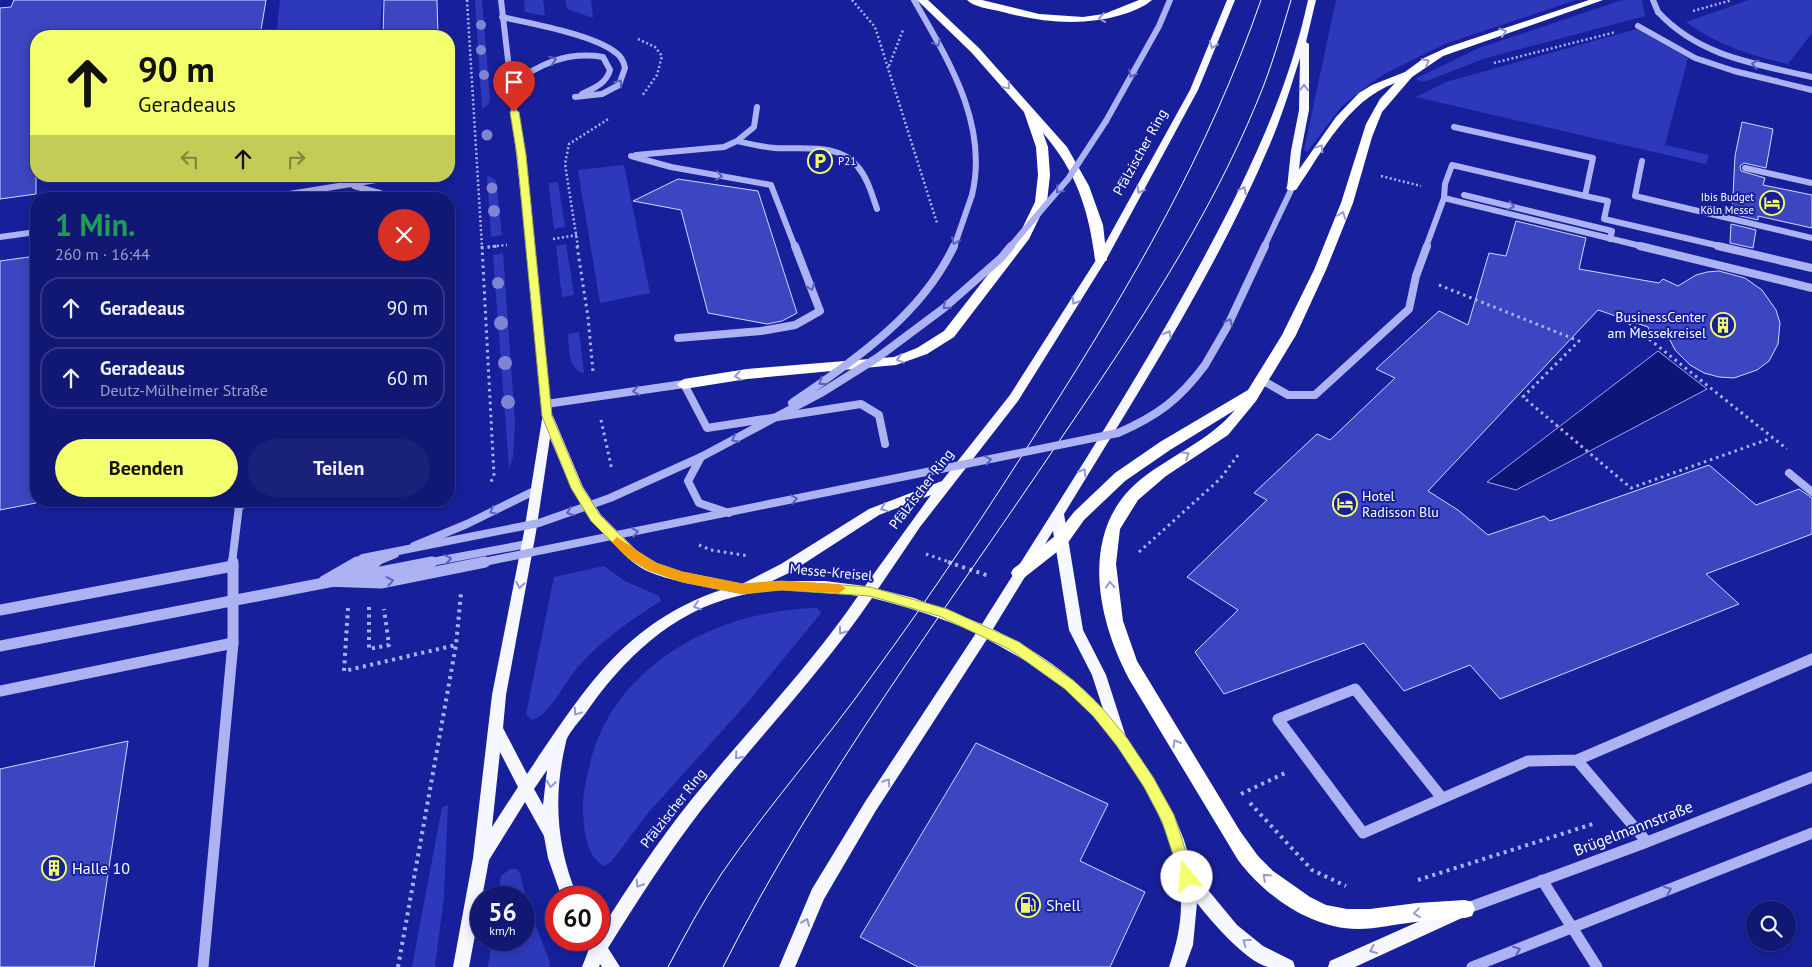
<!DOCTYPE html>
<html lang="de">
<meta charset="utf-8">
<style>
:root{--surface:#111874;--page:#1a2179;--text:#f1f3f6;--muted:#9ca0c5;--line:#303786;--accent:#f4ff6d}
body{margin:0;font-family:"PT Sans",sans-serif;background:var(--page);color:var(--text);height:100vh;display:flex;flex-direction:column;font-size:19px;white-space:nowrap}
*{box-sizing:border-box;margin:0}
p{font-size:16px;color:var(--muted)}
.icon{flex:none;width:28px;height:28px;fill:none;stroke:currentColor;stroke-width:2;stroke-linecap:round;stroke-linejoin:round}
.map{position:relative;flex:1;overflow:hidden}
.panel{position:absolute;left:30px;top:192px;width:425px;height:315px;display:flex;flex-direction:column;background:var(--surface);border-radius:20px;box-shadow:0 2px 12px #0003,0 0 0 1px var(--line)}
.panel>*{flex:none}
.banner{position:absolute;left:30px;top:30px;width:425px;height:152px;border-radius:20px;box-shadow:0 2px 12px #0003,0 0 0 1px var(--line);background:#f4ff6d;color:#111;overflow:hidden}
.tools{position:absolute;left:1746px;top:901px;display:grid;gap:10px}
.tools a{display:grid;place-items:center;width:50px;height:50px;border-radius:50%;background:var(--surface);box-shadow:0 2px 12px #0003,0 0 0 1px var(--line);font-size:25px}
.speed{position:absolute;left:470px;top:886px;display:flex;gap:10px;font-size:25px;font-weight:700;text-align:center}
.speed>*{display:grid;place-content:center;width:65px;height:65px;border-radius:50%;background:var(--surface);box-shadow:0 2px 12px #0003,0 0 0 1px var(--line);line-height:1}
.speed small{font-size:12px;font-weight:400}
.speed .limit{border:8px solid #d22;background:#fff;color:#111}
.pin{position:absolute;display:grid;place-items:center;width:42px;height:42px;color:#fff;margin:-51px -21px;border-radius:50% 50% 50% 0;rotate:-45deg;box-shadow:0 0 5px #0007}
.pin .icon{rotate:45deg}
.me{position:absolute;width:55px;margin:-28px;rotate:343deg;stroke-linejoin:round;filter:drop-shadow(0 0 4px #0008)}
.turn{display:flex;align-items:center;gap:18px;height:105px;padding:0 25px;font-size:22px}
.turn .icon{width:65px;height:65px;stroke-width:2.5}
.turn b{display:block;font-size:35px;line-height:42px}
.lanes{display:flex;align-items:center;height:48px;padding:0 25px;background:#0003;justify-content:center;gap:25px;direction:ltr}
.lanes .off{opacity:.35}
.round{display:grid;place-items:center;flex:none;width:52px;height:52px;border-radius:26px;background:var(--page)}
.head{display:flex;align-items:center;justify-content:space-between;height:85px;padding:0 25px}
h1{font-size:30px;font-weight:700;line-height:38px;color:#1e9e55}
.action{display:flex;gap:10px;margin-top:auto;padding:10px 25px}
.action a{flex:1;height:58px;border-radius:30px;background:var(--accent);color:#111;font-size:20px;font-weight:700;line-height:58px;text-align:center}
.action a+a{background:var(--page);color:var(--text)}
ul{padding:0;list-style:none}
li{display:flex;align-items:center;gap:15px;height:62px;margin:0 10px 8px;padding:0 15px;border:2px solid var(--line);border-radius:20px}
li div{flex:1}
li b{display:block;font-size:19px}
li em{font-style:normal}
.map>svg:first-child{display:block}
</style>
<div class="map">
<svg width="1812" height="967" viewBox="0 0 1812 967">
<rect width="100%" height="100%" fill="#17209a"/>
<!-- green -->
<path fill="#2d39ba" d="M280,0h102l-2,33 -27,3h-77z
M475,0h7l8,99 -2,6 -6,4z
M524,0h19l2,16 -20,-4z
M565,0h26l2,18 -26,-9z
M1336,0h240l-131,44 -57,28 -16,10 -30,24 -35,46 -3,-2z
M1622,0h20l3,16 -162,43 -59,23 -9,-3 64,-31z
M1749,0h63v33l-24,31c-39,-9 -70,-19 -102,-42z
M1637,29l51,29 -23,87 44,10 -3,9 -290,-67 30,-15z
M624,165l26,128 -50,10 -22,-133z
M487,175l9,5 6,55 -11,2z
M558,182l7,45 -11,2 -5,-41v-5z
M566,244l8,51 -12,2 -6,-51z
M503,253l12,169 -2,35 -4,11 -16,-213z
M579,332l5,41c-16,-3 -15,-26 -16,-39z
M604,566l21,15 34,15 2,5c-31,19 -60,40 -84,67 -13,15 -27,47 -45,52l-6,-6 28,-137z
M817,608l4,5 -72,88 -101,112 -37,49 -7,4c-18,-10 -20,-35 -21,-54 -1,-16 3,-32 7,-48 24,-101 130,-154 227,-156z
M448,805l-4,91 -9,71h-23l30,-160z
M510,869h7l3,4 6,26 24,64 -1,4h-61l4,-27h32v-42l-26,-1 3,-21z"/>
<!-- water -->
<path fill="#0f1577" stroke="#9ea7f4" d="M1658,351l49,38 -191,101 -29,-8z"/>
<!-- building -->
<path fill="#3b46c0" stroke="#d4d7fc" d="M14,0h252l-6,36h-224v158l-36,5v-191l11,-1z
M384,0h53l1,36h-55z
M1742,122l31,7 -7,39 -22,-5 -4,3 1,5 24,7 -2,7 49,10v33l-54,-12v4l-26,-6 3,-58z
M678,179l80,12 39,122 -15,8 -15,3 -59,-11 -27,-103 -48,-9z
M1516,221l70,17 -7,31 80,14 4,-4 15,7 18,-11 11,-3 12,-1 26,7 17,12 14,20 4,13 -2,21 -9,17 -12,9 -23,8 -15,-1 -15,-4 -14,-8 -15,-15 -8,-16 -17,-2 -2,-5 -50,-17 -170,181 30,19 30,25 56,-19 6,5 159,-56 47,40 43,-16 13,9v36l-106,40 33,30 -239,95 -30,-34 -66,26 -40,-48 -140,51 -29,-42 43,-42 -51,-33 80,-77 -13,-7 63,-59 13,6 65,-62 -19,-9 63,-58 29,14 21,-72 17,3z
M1731,224l25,6 -3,18 -23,-5z
M36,256v247l-36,7v-249z
M128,741l-34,226h-94v-198z
M976,743l132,61 -28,57 65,31 -35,75h-192l-58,-30z"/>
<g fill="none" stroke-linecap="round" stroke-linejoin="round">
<!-- path-far2 -->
<path stroke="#acb2f2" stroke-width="2.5" stroke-dasharray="2 2.5" stroke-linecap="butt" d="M467,0l15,247
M852,0l23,27 62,196
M1693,11l39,-11
M638,39l17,8 7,9 -5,19 -15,21
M1494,63l122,-31
M889,66l14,-36
M1381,176l40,10
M553,239l24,-4
M488,247l19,-2
M578,247l-13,-83 4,-20 41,-26"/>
<!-- path-far1 -->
<path stroke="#acb2f2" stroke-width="3" stroke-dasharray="2.5 4" stroke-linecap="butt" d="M482,246l12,230 -5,9
M577,246l11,71 5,55
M481,248l18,-2
M1439,285l140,56 -56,56 108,91 141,-50
M1629,323l158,126
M601,420l11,50
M699,545l12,5 38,6
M1139,552l81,-73 18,-24
M926,554l26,9"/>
<!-- path -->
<path stroke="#acb2f2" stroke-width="4" stroke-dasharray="3 4.5" stroke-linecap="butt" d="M948,562l41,14
M369,607v42l20,-4 -5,-36
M348,608l-4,63 112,-26
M1241,794l44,-21
M1250,803l62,67 34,16
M1418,880l178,-57
M398,967l58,-322 5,-52"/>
<!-- minor-far2 -->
<path stroke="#acb2f2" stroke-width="6" d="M501,0l29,247
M914,0c34,60 75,124 58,195
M1653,0l5,12
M502,17c30,7 89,17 113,35 6,4 9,10 10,16l-6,17 -17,9 -27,3
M1638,26l57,32 39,13 78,19
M1803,75l9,2
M511,85c28,-21 56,-34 92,-28l7,13c-4,14 -16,18 -28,24
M1106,121l53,-95 11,-26
M737,141c13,3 25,6 38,7 27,2 64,-6 83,19 10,12 14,28 19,42
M636,155l88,-8 13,-6 17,-14 3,-20
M631,156l40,11 100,18 24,62
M1642,161l-7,35 177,42
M1745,168l67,15
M354,186l26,7 12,6
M1464,195l148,36 -2,8
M1585,196l23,5 -4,18 120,28
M1444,198l1,-14 7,-19 133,31 8,-38 -139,-31
M258,199l143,-23
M0,237l36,-5
M1264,247l28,-59
M1426,247l18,-49 201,49"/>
<!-- minor-far1 -->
<path stroke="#acb2f2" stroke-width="8" d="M530,246l17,170
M1640,246l172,42
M1718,246l94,22
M678,338l83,-7 34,-6 25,-14 -25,-65
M1205,365l22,-38 38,-81
M1262,380l26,15h27l94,-86 7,-33 11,-30
M546,404l138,-20 23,44 154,-24 18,11 6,29
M701,457l-13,24 11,22 30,10
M1789,473l23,19
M414,546l53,-22 69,-34
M232,563l7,-57 14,-5
M373,563l22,-9
M426,563l101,-19"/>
<!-- minor -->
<path stroke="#acb2f2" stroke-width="11" d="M347,574l29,-12
M0,646l432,-84
M1442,798l-87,-109 -77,30 85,114 165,-72 49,-1
M1647,842l-70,-82 235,-101
M1542,880l55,87
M1465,909l182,-67 165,-65
M203,967l30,-324v-81
M1472,967l340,-134"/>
<!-- major -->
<path fill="#f7f7ff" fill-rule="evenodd" d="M1227,0h8l-37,90 -92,170 -88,141 -98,126 -42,62 36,9 68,26c69,-110 140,-219 203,-332 51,-92 101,-189 123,-292h8l-10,42 3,2v66l-8,41 -4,37 -5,3 -5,-3 4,-37 8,-41 1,-52c-9,28 -18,58 -30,86 -55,130 -133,250 -206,370l19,116 23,45 20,62 28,41 22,42 8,20 10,33 43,52 26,21 30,15 2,6c-8,0 -19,0 -27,0 -23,-6 -57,-46 -71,-64l-4,42 -8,22h-16c7,-21 12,-41 12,-63 0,-74 -59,-163 -111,-211 -25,-22 -54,-38 -83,-54l-112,173 -51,87 -29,68h-16l33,-78 53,-87 111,-169c-34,-15 -68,-26 -104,-35 -51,75 -114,140 -170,211 -34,44 -64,91 -94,139l12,19h-18l-2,-3 -1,3h-17l7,-18 -4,-9h14v-7c29,-46 59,-92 93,-134 55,-68 117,-131 166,-203 -39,-6 -81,-10 -120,0 -66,15 -116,64 -153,118 -5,6 -18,21 -19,28 -13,54 -10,104 12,156h-16l-14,-40 -4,-22 -19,-34 -36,58 -20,107h-16l20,-109 19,-163 32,-163 19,-119 4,-1 6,4 30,71 18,28 36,36 20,12 25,9 60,12 39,-20 88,-55 73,-28 68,-86 86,-135 94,-170zM550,438c18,43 29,70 62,104 10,11 21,22 35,29 23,10 50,14 74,19 -98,33 -139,103 -194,184l-24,-46 3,-33 30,-163zM931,495l-66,91 -40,-5h-53l19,-9 88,-57zM1053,531l16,99 23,45 11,34c-31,-34 -69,-60 -110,-80zM500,752l18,35 -26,40zM547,770l-4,35 -9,-16z
M1458,904l6,3 2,5 -2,5 -109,50h-27l2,-6z"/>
<!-- highway -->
<path fill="#fff" fill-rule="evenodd" d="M917,0h11l51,48 88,99 22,39 14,39 4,35 -6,4 -6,-4c-6,-50 -19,-89 -52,-127l5,14 2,28 -3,27 -18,37 -75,98 -27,17 -31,11 -149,14 -63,10 -5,-2 -2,-3 7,-5 63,-10 147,-12 23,-9 27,-17 75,-96 16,-33 3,-27 -2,-28 -12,-35 -53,-60z
M967,0h15l57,14 44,3 21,-3 35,-14h13c-8,7 -21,12 -31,15 -41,12 -81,7 -122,-4 -9,-2 -25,-4 -32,-11z
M1589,0h14l-160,56 -31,21 -30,35 -10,25 -19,66 -27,67 -30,65 -40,66 -28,34 -62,41 -28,24 -18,29 -4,35 7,57 14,40 103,170 18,25 15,15 37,26 16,8 21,4h23l47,-6 48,-3 7,2 3,7 -3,7 -7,2c-17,1 -33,2 -50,4 -19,2 -38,7 -57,7 -47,0 -93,-33 -120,-69l-109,-181c-33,-62 -50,-149 11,-199 31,-25 69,-39 95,-70l-65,40 -45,31 -41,39 -17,24 -42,33 -6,2 -6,-2 -2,-4 2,-4 42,-33 19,-24 41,-39 45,-31 88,-52 34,-55 32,-65 27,-67 25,-79 14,-25 15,-16c-48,18 -72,68 -99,107h-8l-2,-2 50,-71 23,-24 13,-8 33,-13 19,-14 24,-11z"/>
<!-- tram -->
<path stroke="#fff" stroke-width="1" d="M668,967c17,-32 34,-64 54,-94 47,-68 101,-129 149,-196 61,-83 118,-169 173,-256 88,-138 163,-266 217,-421
M723,967c95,-189 224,-358 341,-533 72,-106 144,-213 193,-332 14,-33 24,-68 34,-102"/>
<!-- minor-bridge-far2 -->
<path stroke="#acb2f2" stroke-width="6" d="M1658,12c39,42 91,51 145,63
M954,247l18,-52
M1010,247l58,-68 38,-58"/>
<!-- minor-bridge-far1 -->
<path stroke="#acb2f2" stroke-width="8" d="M792,403c62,-43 129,-87 162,-157
M355,563l8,-5 176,-35 71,-25 91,-41 120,-64 56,-35 67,-50 57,-50 10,-12
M479,563l639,-130c39,-17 61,-33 87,-68"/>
<!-- minor-bridge -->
<path stroke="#acb2f2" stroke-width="11" d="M324,581l33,-19
M324,581l57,2 104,-21
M0,610l233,-44
M0,691l233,-48"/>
</g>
<!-- trees -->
<g fill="#7f85d0">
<circle cx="481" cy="25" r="5"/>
<circle cx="481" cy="50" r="5"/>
<circle cx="484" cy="75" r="5"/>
<circle cx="487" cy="135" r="5.5"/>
<circle cx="492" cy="188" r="5.5"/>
<circle cx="494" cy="211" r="6"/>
<circle cx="498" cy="283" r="6"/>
<circle cx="501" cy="323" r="7"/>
<circle cx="505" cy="363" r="7"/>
<circle cx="508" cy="402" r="7"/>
</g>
<!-- one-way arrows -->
<defs><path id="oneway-chevron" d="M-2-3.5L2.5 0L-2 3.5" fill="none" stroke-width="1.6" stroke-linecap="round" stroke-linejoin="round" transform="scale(1.25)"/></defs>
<g stroke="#979bd2">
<use href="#oneway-chevron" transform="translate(1102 18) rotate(172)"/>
<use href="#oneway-chevron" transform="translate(1503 32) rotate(-18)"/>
<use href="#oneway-chevron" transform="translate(1426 62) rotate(-28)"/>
<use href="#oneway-chevron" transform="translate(1007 86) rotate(49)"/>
<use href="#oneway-chevron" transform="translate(1320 148) rotate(-57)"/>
<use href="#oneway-chevron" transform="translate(1342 215) rotate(-69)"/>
<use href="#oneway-chevron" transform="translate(900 359) rotate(163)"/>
<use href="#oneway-chevron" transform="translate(738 376) rotate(171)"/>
<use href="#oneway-chevron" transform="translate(1186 455) rotate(-32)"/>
<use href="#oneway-chevron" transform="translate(1110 585) rotate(-93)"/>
<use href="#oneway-chevron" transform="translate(1176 743) rotate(-120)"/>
<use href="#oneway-chevron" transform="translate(1266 877) rotate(-137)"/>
<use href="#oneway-chevron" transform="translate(1417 913) rotate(173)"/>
</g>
<g stroke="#5a62c2">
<use href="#oneway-chevron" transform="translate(937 43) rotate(64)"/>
<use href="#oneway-chevron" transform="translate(553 60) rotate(-18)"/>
<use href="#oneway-chevron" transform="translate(1755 64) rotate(-167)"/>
<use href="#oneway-chevron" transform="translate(1132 74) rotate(119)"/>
<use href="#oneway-chevron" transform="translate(619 83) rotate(-52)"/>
<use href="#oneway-chevron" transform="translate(719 176) rotate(10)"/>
<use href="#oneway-chevron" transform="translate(1059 190) rotate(130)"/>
<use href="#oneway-chevron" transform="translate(1511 206) rotate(14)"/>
<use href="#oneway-chevron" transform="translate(955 241) rotate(113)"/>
<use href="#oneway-chevron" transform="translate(811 287) rotate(69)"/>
<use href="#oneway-chevron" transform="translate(946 306) rotate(141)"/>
<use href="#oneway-chevron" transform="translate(1229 322) rotate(-64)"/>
<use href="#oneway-chevron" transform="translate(822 382) rotate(145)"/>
<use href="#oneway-chevron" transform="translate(636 391) rotate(171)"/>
<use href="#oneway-chevron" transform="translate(735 439) rotate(153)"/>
<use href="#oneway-chevron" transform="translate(988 460) rotate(-11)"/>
<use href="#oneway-chevron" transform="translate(794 499) rotate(-11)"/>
<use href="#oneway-chevron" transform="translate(493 511) rotate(154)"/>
<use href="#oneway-chevron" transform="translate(570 512) rotate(160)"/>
<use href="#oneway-chevron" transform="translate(635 532) rotate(-11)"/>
<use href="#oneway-chevron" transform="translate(448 559) rotate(-10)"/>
<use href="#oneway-chevron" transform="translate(390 581) rotate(-11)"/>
<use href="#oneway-chevron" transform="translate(1668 890) rotate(-22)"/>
<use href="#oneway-chevron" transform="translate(1517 950) rotate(-21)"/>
</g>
<g stroke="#9296d2">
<use href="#oneway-chevron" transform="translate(1213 45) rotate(112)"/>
<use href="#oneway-chevron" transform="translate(1304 88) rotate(-90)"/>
<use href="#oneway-chevron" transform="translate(1140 190) rotate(119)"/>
<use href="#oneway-chevron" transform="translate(1243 190) rotate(-64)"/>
<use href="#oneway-chevron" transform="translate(1075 301) rotate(122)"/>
<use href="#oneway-chevron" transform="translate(1168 334) rotate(-61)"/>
<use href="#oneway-chevron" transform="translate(1083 472) rotate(-58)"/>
<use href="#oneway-chevron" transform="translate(884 508) rotate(158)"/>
<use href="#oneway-chevron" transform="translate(520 585) rotate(100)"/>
<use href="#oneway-chevron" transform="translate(697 606) rotate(160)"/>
<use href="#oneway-chevron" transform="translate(842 631) rotate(126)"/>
<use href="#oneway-chevron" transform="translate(577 712) rotate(124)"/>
<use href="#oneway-chevron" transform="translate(738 756) rotate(131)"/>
<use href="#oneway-chevron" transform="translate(887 782) rotate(-57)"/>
<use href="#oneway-chevron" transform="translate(551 784) rotate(98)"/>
<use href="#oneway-chevron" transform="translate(639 884) rotate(123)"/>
<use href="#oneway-chevron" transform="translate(806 922) rotate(-67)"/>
<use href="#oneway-chevron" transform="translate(1246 942) rotate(-144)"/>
<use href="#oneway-chevron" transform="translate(1373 950) rotate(156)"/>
</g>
<!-- route -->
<path fill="#f4ff6d" stroke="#9fa647" d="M514,109l5,3 7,43 26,261 30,71 18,28 36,36 20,12 27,9 60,12 38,-3 89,6 77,22 72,33 55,39 29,28 24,29 27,41 20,36 20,62 -2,5 -5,2 -5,-2 -20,-61 -18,-34 -27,-41 -23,-29 -29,-28 -56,-40 -70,-33 -69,-20 -89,-6 -38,4 -61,-12 -34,-12 -20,-12 -37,-37 -20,-33 -29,-72 -25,-261 -7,-43z"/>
<!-- slow -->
<path fill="#f59e0b" d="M617,537l39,26 27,9 60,12 38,-3 58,3 7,4 -7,5 -58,-3 -38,4 -61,-12 -34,-12 -20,-12 -16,-16z"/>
<!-- icons -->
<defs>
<symbol id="parking-ring" viewBox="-11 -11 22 22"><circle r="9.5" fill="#17209a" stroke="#f4ff6d" stroke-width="1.5"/><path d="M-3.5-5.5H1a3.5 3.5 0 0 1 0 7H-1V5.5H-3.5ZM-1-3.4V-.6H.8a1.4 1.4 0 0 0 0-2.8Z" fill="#f4ff6d"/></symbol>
<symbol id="hotel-ring" viewBox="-11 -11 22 22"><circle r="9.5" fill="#17209a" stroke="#f4ff6d" stroke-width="1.5"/><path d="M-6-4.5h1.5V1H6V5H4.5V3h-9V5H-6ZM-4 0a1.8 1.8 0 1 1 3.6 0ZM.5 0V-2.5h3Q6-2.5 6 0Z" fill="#f4ff6d"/></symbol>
<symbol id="building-ring" viewBox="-11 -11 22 22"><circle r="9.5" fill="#17209a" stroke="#f4ff6d" stroke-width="1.5"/><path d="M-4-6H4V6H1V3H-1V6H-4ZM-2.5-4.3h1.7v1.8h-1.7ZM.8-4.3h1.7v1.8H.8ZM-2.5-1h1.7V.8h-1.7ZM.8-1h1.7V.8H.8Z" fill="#f4ff6d"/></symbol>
<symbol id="fuel-ring" viewBox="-11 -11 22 22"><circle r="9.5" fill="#17209a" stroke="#f4ff6d" stroke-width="1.5"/><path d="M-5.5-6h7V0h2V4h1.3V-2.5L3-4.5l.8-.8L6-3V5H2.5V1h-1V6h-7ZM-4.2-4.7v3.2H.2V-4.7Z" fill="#f4ff6d"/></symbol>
</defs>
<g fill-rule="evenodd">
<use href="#parking-ring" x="806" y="147" width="28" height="28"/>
<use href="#hotel-ring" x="1758" y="189" width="28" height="28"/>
<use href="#building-ring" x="1709" y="311" width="28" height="28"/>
<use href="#hotel-ring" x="1331" y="490" width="28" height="28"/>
<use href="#building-ring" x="40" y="854" width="28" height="28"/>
<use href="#fuel-ring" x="1014" y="891" width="28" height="28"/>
</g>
<g text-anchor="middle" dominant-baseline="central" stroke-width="4" stroke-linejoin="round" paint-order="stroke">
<!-- far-poi labels -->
<g font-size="11" fill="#fff" stroke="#17209a" text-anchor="start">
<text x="838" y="161">P21</text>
<text x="1754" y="197" text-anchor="end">Ibis Budget<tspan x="1754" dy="13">Köln Messe</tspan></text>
</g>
<!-- street labels -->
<g font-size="14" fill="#fff" stroke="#17209a">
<text transform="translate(1140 152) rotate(-61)">Pfälzischer Ring</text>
<text transform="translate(921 489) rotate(-53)">Pfälzischer Ring</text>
<text transform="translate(831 572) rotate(5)">Messe-Kreisel</text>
<text transform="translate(673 808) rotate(-52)">Pfälzischer Ring</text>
</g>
<!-- poi labels -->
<g font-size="14" fill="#fff" stroke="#17209a" text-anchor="end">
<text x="1706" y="317">BusinessCenter<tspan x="1706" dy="16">am Messekreisel</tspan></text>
<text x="1362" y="496" text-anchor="start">Hotel<tspan x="1362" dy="16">Radisson Blu</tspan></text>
</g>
<!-- near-street labels -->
<g font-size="16" fill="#fff" stroke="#17209a">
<text transform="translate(1633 828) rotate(-21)">Brügelmannstraße</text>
</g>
<!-- near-poi labels -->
<g font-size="16" fill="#fff" stroke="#17209a" text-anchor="start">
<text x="72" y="868">Halle 10</text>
<text x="1046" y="905">Shell</text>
</g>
</g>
</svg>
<div class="tools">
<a><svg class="icon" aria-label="search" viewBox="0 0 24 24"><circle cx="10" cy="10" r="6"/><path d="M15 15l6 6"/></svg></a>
</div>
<div class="speed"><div>56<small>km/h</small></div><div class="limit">60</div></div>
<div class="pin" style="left:514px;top:112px;background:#d93025"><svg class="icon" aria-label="arrive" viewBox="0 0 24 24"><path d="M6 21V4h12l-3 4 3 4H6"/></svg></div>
<svg class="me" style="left:1187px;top:877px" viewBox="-20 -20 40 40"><circle r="19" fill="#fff"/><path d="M0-13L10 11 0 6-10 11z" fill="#f4ff6d"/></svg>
<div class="banner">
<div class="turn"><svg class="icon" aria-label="ahead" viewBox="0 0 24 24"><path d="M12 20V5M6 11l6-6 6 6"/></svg><div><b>90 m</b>Geradeaus</div></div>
<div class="lanes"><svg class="icon off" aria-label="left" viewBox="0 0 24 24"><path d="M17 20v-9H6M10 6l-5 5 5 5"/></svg><svg class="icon" aria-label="ahead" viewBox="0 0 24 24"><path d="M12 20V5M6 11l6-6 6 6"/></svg><svg class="icon off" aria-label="right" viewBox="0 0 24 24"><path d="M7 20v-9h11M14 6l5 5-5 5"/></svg></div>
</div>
<section class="panel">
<div class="head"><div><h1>1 Min.</h1><p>260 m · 16:44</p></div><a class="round" style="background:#d93025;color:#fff"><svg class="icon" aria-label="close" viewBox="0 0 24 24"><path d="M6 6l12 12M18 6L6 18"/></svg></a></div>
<ul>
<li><svg class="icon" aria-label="ahead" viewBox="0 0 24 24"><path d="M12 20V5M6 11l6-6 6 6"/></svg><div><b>Geradeaus</b></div><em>90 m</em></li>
<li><svg class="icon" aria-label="ahead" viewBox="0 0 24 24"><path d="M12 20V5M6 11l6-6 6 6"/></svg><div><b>Geradeaus</b><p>Deutz-Mülheimer Straße</p></div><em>60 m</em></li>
</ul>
<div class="action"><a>Beenden</a><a>Teilen</a></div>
</section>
</div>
